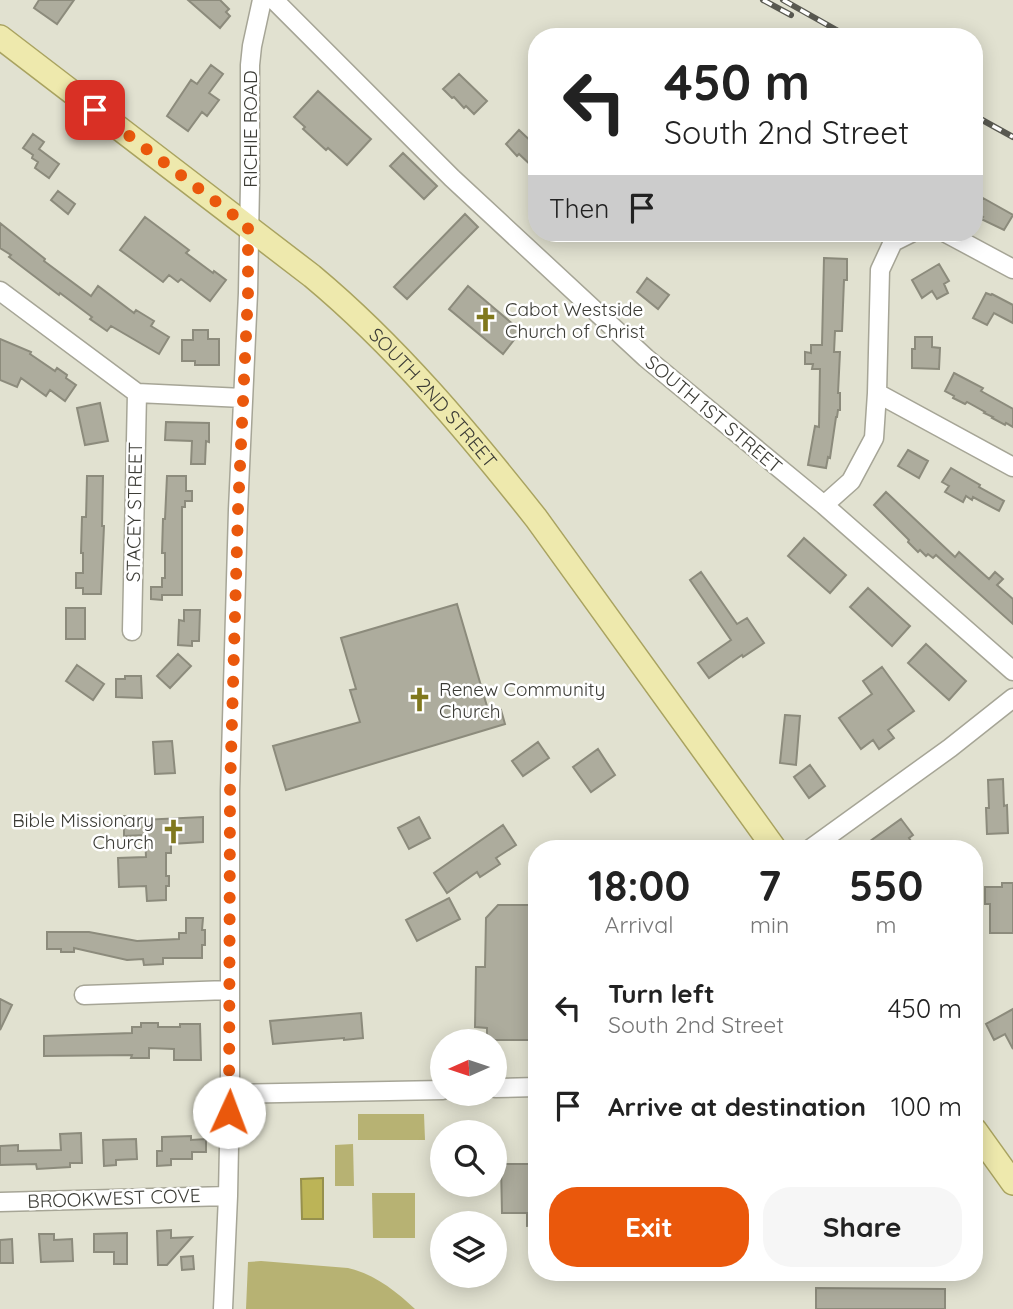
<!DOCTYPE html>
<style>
:root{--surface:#fff;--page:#f6f6f6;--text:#222;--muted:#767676;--accent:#ea580c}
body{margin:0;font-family:Quicksand,sans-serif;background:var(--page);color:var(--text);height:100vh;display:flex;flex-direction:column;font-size:26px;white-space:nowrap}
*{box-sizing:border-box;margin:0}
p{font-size:23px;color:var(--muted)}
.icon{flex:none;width:38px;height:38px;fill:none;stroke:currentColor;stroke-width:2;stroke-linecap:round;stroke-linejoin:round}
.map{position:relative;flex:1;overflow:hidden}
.details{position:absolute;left:528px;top:840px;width:455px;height:441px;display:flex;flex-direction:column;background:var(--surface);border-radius:28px;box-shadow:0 4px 18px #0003}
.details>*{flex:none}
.top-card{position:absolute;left:528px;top:28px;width:455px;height:214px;border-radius:28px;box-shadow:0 4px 18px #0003;background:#fff;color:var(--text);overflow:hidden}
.needle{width:46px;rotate:267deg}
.fabs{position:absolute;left:430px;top:1029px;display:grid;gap:14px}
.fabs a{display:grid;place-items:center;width:77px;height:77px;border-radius:50%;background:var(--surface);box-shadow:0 4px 18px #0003;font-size:35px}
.pin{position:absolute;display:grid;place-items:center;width:60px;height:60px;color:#fff;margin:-30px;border-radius:14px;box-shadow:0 4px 10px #0006}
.me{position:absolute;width:77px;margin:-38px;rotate:2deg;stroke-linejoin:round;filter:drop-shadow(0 0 5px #0008)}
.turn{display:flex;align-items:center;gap:24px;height:147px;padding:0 21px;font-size:32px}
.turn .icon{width:91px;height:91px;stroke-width:2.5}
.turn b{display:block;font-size:49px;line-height:60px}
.then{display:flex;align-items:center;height:66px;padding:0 21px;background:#0003;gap:14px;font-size:26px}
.eta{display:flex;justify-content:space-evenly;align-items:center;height:119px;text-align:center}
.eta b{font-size:42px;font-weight:800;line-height:49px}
.primary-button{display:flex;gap:14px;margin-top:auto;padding:14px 21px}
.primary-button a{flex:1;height:80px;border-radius:28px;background:var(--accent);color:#fff;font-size:28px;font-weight:800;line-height:80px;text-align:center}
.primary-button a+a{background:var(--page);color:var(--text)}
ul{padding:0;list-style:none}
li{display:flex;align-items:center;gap:21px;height:98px;padding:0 21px}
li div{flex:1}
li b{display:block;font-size:26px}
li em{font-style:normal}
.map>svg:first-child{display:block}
</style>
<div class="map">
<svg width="1013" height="1309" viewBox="0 0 1013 1309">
<rect width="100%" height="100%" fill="#e1e1d0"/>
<!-- green -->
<path fill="#b7b273" d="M358,1114h66l1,26h-67z
M353,1144l1,42h-19v-41z
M372,1193h43v45h-42z
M261,1261l87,7c26,6 48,23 67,41h-169l2,-47z"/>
<!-- water -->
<path fill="#bcb457" stroke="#96904d" stroke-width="2" d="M323,1178v41h-21l-1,-40z"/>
<!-- building -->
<path fill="#adac9d" stroke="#8c8b7c" stroke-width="2" d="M39,0h35l-17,24 -23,-16z
M188,0h32l9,9 -3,3 4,4 -10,12z
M211,65l12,9 -14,19 10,7 -12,16 -5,-4 -14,19 -21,-15 24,-36 6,4z
M459,74l28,27 -13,13 -8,-8 -2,2 -10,-11 -2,1 -9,-9z
M318,91l53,48 -24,26 -19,-17 -2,2 -23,-21 2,-2 -11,-10z
M519,130l18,17v24l-18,-17 -2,2 -11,-12z
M33,134l11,8 -5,7 20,15 -10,14 -14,-10 3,-6 -6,-4 1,-3 -10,-7z
M403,153l34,33 -13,13 -34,-33z
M58,191l17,13 -7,10 -17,-14z
M983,198l30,17 -9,15 -23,-11 2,-2 -8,-5z
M465,214l13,13 -71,72 -13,-12z
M145,217l44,33 -3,3 27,20 1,-2 12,9 -16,21 -29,-22 -3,3 -9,-7 -6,7 -43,-32z
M0,223l45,36 -1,2 47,35 7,-10 36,27 2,-3 18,11 -3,5 18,11 -10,17 -48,-28 -4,5 -17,-12 2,-2 -32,-24 -1,2 -50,-38 2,-2 -11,-7z
M824,258l23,1v21h-3l-2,51h-7l-1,21h6l-2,41h2v17h-2l-1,7h-1l-6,41 -2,-1 -2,11 -18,-3 7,-39 4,1 1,-58h-8l1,-5h-8v-12l6,1v-8h11z
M939,264l10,17 -5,3 4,9 -11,6 -5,-8 -10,7 -10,-18z
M647,278l22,17 -11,14 -21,-17z
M468,286l53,45 -18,23 -54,-45z
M986,293l5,2 1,-1 21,11v18l-19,-10 -7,12 -14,-7z
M193,330h15v9h11v26h-24v-4h-13v-21h11z
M915,337h17v10l8,1 -1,21 -27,-1v-19h3z
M0,339l31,13 -1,2 25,17 2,-3 10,7 -1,3 10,7 -11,16 -15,-11 -4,6 -25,-18 -4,9 -17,-7z
M954,373l29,15 -2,3 32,18v18l-7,-4 -1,2 -13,-7 1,-1 -9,-4 1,-1 -18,-10 -2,2 -12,-6 1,-2 -9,-5z
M100,403l8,38 -23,4 -8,-37z
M166,422l43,1v19l-3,-1 -1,23h-14l1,-23 -27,-1z
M908,450l20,11 -9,17 -21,-12z
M951,468l29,17 -1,2 25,14 -5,10 -26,-14 -1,3 -6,-4 -3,6 -18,-10 4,-6 -7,-4z
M87,476h16l-1,50h2l-3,68h-18v-6h-7v-15h7v-20h-2l1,-36h4z
M167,476h19v15h6v10h-7v6h-3v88h-20v5l-11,-1v-12h11v-9h3v-25h-3l1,-34h2z
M886,492l69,65 4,-5 30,27 6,-7 8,7 -6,6 16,14v25l-77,-69 -3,3 -5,-4 -2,2 -6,-6 -2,2 -10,-10 1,-2 -35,-35z
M804,538l42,37 -16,18 -42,-37z
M701,572l36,52 10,-6 17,25 -21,14 -1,-2 -33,23 -11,-15 33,-23 -41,-60z
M868,588l42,38 -18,20 -42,-39z
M457,604l32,109 12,-3 4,14 -219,66 -13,-44 87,-24 -10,-32 6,-1 -15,-51z
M66,608h19v31h-19z
M184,610h16l-1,31h-7v5l-14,-1 1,-25 5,1z
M926,644l40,37 -17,19 -41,-37z
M178,654l13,12 -21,22 -13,-12z
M77,665l27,19 -11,16 -27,-19z
M882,667l32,44 -26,19 6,8 -15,11 -6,-9 -12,9 -22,-31 33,-24 -9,-13z
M125,676h16l1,22 -26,-1v-18h9z
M785,715l15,1 -4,49 -16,-2z
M172,741l3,32 -20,1 -2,-32z
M538,742l11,16 -26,18 -11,-15z
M598,749l17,26 -24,17 -18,-25z
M810,765l15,21 -16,12 -15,-21z
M1003,779l1,27 3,-1 1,28 -21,1 -1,-26h3l-1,-28z
M124,816h16l1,4 62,-3v25l-32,2v9h-5v23h3v10h-3v14l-19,1 -1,-15 -27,1 -1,-29 28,-1 -1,-22 -21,1z
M419,817l11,21 -21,11 -11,-21z
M901,819l12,16 -4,3 7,11h-57z
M503,825l13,20 -20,13 4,6 -20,13 -3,-5 -30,21 -13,-20z
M1002,883h11v50h-23v-29h-5v-17h17z
M449,898l11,21 -43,22 -11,-21z
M498,905h39v121h-5v14h-45v-12l-12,-1 1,-60h9l1,-49z
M186,918h17l-1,12h3v15h-3v13h-39v6l-19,1 -1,-6 -16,1 -53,-12v4h-13v-3h-14v-17h42l48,9 42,-2v-6h7z
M0,999l12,6 -12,25z
M1013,1009v40l-8,-15 -11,6 -8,-16z
M361,1013l2,25 -19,2v-2l-71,6 -3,-23z
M141,1023h17v4h22v-3h20l1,36h-27v-11l-25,-1v10h-18l1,-3 -88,1v-20l88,-3v-6h9z
M81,1133l1,30h-12v4l-33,2 -1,-5 -36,1v-19l18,-1v6l43,-1 -1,-16z
M191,1136v4l15,-1v13h-14v7h-21v6l-14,1v-15h5v-14z
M136,1139l1,20 -21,1v5l-12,1 -1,-26z
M501,1164h36v61l-10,1v-13h-25z
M171,1230v8l21,-1 -25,28h-9l-1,-34z
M127,1233v31h-13v-12h-20v-18z
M39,1234h15v6l18,-1 1,22 -32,1z
M12,1239l1,24h-13v-23z
M193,1256l1,13 -12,1 -1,-13z
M816,1288l129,1v20h-129z"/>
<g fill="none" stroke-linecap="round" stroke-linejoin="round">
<defs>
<path id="minor" d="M274,0l178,178 194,180 178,147 189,166
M946,233l67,36
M0,291l137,102 106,5
M877,393l136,74
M824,505l27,-24 23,-43 3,-45 3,-123 13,-28 18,-9
M132,631l5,-238
M810,849l140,-101 63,-50
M84,995l145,-5
M495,1088l42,-1
M230,1094l213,-4
M0,1202l228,-6
M223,1309l5,-113 2,-102v-303l8,-281 10,-217 2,-109v-119l2,-19 10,-46"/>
<g id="major">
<path id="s1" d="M0,37l312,239c84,70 156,156 224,242l239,331"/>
<path d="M975,1130l38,53"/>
</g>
</defs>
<!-- minor casing -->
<use href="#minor" stroke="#a6a596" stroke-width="21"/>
<!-- major casing -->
<use href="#major" stroke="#a9a360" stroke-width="26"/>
<!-- minor -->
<use href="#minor" stroke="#fff" stroke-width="18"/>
<!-- major -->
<use href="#major" stroke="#eee9ad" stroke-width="23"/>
<defs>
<path id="rail" d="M763,0l28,15
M783,0l66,37
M975,116l38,21"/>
</defs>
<!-- rail casing -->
<use href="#rail" stroke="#595951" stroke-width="6"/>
<!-- rail -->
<use href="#rail" stroke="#fff" stroke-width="3.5" stroke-dasharray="10" stroke-linecap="butt"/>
</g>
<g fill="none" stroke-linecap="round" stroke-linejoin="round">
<!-- route -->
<path stroke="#ea580c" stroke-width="12" stroke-dasharray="0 21.6" d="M95,110l153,116v67l-10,217 -8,281 -1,321"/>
</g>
<!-- icons -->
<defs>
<symbol id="church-bare" viewBox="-9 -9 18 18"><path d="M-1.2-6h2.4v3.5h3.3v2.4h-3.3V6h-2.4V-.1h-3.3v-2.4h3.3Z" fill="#80781d" stroke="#fff" stroke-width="2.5" paint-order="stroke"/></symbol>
</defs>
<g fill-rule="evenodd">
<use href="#church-bare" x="468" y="302" width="35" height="35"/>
<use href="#church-bare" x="402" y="682" width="35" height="35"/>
<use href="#church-bare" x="156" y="814" width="35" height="35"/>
</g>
<g text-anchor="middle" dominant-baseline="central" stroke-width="5" stroke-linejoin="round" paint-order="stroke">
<!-- street labels -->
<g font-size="19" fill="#3c3c36" stroke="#fff">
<text transform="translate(250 129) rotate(-90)">RICHIE ROAD</text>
<text stroke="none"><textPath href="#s1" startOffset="565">SOUTH 2ND STREET</textPath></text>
<text transform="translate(714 414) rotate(40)">SOUTH 1ST STREET</text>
<text transform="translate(134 512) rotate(-89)">STACEY STREET</text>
<text transform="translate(114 1198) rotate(-2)">BROOKWEST COVE</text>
</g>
<!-- poi labels -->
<g font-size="19" fill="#3c3c36" stroke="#fff" text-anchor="start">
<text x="505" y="309">Cabot Westside<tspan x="505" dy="22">Church of Christ</tspan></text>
<text x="439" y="689">Renew Community<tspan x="439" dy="22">Church</tspan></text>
<text x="154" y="820" text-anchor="end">Bible Missionary<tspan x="154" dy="22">Church</tspan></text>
</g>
</g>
</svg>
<div class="fabs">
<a><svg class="needle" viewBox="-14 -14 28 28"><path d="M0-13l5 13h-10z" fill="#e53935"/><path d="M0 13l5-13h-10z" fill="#767676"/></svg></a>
<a><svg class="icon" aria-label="search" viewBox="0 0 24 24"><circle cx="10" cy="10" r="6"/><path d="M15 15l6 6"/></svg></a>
<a><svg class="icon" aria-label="layers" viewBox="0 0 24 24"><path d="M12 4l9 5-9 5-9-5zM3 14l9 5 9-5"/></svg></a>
</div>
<div class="pin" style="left:95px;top:110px;background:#d93025"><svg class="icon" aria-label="arrive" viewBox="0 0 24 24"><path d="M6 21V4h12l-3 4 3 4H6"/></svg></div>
<svg class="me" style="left:229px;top:1112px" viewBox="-20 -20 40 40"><circle r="19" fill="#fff"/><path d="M0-13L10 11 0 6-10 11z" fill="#ea580c"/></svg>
<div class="top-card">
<div class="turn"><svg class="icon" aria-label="left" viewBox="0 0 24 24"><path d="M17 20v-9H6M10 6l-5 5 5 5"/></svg><div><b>450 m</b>South 2nd Street</div></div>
<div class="then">Then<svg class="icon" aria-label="arrive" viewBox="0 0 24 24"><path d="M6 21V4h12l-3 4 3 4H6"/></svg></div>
</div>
<section class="details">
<div class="eta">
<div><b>18:00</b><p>Arrival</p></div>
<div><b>7</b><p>min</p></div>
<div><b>550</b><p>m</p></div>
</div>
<ul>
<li><svg class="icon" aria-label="left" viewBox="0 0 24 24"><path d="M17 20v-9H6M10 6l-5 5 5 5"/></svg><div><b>Turn left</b><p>South 2nd Street</p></div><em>450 m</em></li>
<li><svg class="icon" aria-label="arrive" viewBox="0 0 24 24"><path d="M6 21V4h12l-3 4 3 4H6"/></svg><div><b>Arrive at destination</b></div><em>100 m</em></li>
</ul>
<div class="primary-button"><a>Exit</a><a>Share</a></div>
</section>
</div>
